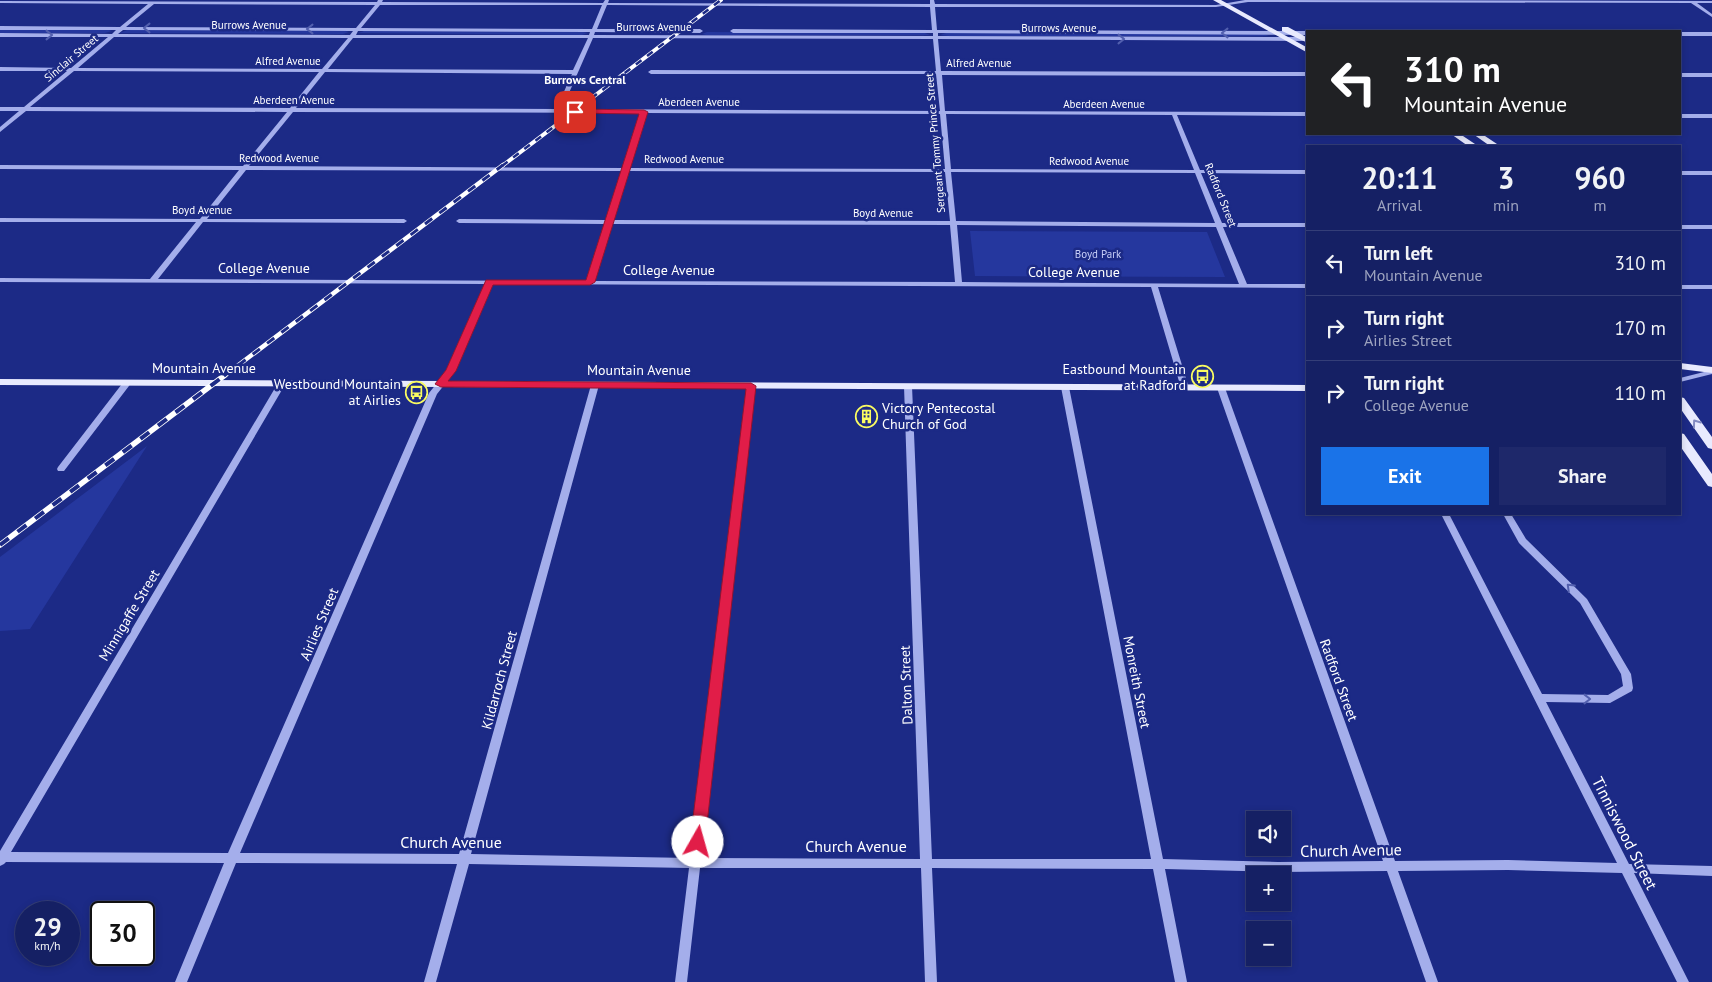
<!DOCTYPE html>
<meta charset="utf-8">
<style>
:root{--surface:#152064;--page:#1e286a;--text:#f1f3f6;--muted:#9da3bf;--line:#343e78;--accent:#1a73e8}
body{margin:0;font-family:"PT Sans",sans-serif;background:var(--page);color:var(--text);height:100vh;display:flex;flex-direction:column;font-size:19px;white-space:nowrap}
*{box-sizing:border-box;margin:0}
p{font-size:16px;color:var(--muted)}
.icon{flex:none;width:28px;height:28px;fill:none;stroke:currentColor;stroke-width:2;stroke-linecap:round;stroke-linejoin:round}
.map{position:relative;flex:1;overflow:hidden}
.panel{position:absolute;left:1306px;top:145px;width:375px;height:370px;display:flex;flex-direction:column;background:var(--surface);border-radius:0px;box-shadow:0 2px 8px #0003,0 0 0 1px var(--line)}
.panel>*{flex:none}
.banner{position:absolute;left:1306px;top:30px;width:375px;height:105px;border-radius:0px;box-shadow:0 2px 8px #0003,0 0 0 1px var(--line);background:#202124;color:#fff;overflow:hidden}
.controls{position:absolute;left:1246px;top:811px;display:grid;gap:10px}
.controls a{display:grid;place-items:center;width:45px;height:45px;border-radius:0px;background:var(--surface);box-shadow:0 2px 8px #0003,0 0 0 1px var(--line);font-size:25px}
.speed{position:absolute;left:15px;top:901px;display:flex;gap:10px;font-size:25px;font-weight:700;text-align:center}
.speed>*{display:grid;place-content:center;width:65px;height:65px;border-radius:50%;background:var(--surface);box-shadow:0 2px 8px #0003,0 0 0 1px var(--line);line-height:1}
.speed small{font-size:12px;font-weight:400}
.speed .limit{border:2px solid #111;border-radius:8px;background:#fff;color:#111}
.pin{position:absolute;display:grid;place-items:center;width:42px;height:42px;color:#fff;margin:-21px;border-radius:10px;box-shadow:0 2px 8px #0006}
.me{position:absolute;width:55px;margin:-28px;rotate:7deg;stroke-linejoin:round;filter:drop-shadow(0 0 4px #0008)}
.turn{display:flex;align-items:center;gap:18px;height:105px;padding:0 15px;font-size:22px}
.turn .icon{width:65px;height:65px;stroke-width:2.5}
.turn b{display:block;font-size:35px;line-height:42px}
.eta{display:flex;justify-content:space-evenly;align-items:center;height:85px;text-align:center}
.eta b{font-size:30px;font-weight:700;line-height:35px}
.cta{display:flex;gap:10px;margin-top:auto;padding:10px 15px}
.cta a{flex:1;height:58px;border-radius:0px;background:var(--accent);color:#fff;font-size:20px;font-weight:700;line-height:58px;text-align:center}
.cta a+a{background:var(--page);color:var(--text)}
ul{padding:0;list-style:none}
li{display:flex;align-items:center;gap:15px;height:65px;padding:0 15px;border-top:1px solid var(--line)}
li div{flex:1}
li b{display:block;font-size:19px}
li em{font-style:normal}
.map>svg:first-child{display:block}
</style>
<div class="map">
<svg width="1712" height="982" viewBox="0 0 1712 982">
<rect width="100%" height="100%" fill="#1c2a86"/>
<!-- green -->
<path fill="#25379e" d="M0,30h109l3,1 -7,2h-105z
M127,30l218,1 4,1 -6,2 -223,-1z
M364,31l219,1 5,1 -6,2 -224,-2z
M707,32l218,1 5,2h-224l-4,-1z
M946,33l317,1 6,2h-320l-9,-1z
M970,231l237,1 18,45 -250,-1z
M147,446l-117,183 -30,2v-74z"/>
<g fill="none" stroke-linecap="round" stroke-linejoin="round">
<!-- minor -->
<path fill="#a4aeeb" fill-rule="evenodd" d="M378,0h5l-1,2 221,1 2,-3h4l-1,3 322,1v-4h4l1,4 281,1 29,-5 467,1v2h-15l15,11v3l-21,-14 -443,-1 -32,5h-281l2,23 371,1v4l-370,-2v3l370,1v4l-370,-2 3,32 367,1v4l-366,-1 3,36 363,1v4l-131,-1 23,55h108v4l-107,-1 21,50h86v4h-85l24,57h61v4l-150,-1 31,101 -4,2 -4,-2 -30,-101 -659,-3 -39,90 -16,20 -197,459 219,1 132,-469 4,-2 4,2 -128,469 219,4 57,-472 4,-2 4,2 -54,472 219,1 -16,-473 4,-2 4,2 20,473h219l-90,-472 4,-2 4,2 94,472 115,3 105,-1 -166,-473 4,-2 4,2 170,473 113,-1 109,3 -176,-349h8l93,180 66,1 15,-9 -2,-12 -41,-71 -61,-60 -16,-29h8l15,25 61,60 44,75 2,14 -1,3 -22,12 -64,-1 83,162 83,2v10l-78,-3 55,109h-12l-55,-109 -114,-3 -110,1 40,111h-12l-39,-111 -109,1 -113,-3 22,113h-12l-22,-113 -221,-1 5,114h-12l-4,-114h-221l-13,114h-12l14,-114 -220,-4 -33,118h-12l33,-118 -221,-1 -49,119h-12l49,-119 -218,-1 -2,2 -4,2v-15l278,-468 4,-2 4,2 -275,469 217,1 201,-460 16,-20 40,-89 -485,-2v-4l150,1 46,-57h-196v-4l200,1 39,-49 -239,-1v-4l243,1 44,-54 -261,-1 -26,21v-5l19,-16h-19v-4h24l43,-36h-67v-4l71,1 37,-31h-108v-4l112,1 4,-4h-116v-4l120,1 28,-23 -148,-1v-2l377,1zM154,4l221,1 -19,23 -230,-1zM380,5h222l-10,24 -231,-1zM607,5l323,2 2,23 -199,-1 -3,2 3,2h200v3l-339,-1 1,-3 105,1 3,-2 -3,-2h-103zM123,30l230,1 -3,4 -232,-1zM358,31l232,1 -1,3h-233zM114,37l234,1 -26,31 -244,-1zM353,38h235l-15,32 -245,-1zM593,38l340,1 3,32 -285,-1 -3,2 3,2h285l4,37 -378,-2zM74,71l245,1 -29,36 -260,-1zM325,72l247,2 -16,35 -260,-1zM293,112l348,1 -18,55 -374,-2zM646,113l294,1 5,55 -316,-1zM946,114l226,1 22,55 -243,-1zM246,170l376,1 -16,49 -147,-1 -3,2 3,2 146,1 -18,57 -429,-2 45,-57 201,1 3,-2 -3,-2h-197zM628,171l317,1 5,49 -337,-1zM951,172l244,1 20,50 -259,-2zM612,224l338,1 5,57 -361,-1zM957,225l259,2 23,57 -277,-2z
M1680,32h32v4h-32z
M1680,73h32v4h-32z
M1680,114h32v4h-32z
M1680,171h32v4h-32z
M1680,225h32v4h-32z
M1680,285h32v4h-32z
M1712,370v4l-32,8v-4z
M125,380h3l4,2 -68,89h-6l-1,-2 1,-2z"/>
<!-- major -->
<path fill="#e8eafe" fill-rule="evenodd" d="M1213,0h8l87,48v5z
M1282,27h6l20,11v5l-26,-12z
M1451,134h9l18,12h-10z
M1473,134h9l18,12h-10z
M1680,363l32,4v6l-32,-4z
M0,379l1308,6v6l-1308,-6z
M1680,397l4,1 28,39v12l-4,-1 -28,-40z
M1680,433l4,1 28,40v13l-4,-1 -28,-40z"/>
<defs>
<path id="rail-far2" d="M502,166l219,-166"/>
<path id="rail-far1" d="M224,376l279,-211"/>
<path id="rail" d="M0,545l225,-170"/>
</defs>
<!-- rail-far2 casing -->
<use href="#rail-far2" stroke="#fff" stroke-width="4"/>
<!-- rail-far1 casing -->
<use href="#rail-far1" stroke="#fff" stroke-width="4.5"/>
<!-- rail casing -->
<use href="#rail" stroke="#fff" stroke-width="5.5"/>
<!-- rail-far2 -->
<use href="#rail-far2" stroke="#1c2a86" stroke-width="2.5" stroke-dasharray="7" stroke-linecap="butt"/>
<!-- rail-far1 -->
<use href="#rail-far1" stroke="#1c2a86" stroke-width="3" stroke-dasharray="9" stroke-linecap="butt"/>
<!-- rail -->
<use href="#rail" stroke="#1c2a86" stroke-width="4" stroke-dasharray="11" stroke-linecap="butt"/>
</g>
<!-- one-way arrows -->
<defs><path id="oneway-chevron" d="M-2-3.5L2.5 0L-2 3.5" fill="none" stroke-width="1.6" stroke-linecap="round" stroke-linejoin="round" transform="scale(1.25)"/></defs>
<g stroke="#525fae">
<use href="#oneway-chevron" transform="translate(147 28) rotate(-180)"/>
<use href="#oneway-chevron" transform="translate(310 29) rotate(-180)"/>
<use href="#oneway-chevron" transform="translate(1225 33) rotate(-180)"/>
<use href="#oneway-chevron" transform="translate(49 35)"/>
<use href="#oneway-chevron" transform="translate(1121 39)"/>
<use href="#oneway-chevron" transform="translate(1570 587) rotate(-136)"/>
<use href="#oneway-chevron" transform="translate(1587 699)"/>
</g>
<use stroke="#828ac2" href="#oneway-chevron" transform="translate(1696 423) rotate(-126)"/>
<!-- route -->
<path fill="#e11d48" stroke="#92132f" d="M575,109l69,1 4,2 -53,170 -5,3h-97l-37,86 -8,10 303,2 5,3 -51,456 -2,5 -5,1 -5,-1 -3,-5 56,-453 -305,-2 -6,-3 11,-14 40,-90h100l53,-166 -67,-1v-3z"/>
<!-- icons -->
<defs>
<symbol id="bus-ring" viewBox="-11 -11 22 22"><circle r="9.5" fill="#1c2a86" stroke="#f9fb61" stroke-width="1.5"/><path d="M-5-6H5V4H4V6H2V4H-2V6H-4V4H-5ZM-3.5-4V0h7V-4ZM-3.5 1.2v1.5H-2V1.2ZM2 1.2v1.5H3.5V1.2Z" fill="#f9fb61"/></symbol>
<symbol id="building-ring" viewBox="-11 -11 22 22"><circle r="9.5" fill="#1c2a86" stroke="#f9fb61" stroke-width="1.5"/><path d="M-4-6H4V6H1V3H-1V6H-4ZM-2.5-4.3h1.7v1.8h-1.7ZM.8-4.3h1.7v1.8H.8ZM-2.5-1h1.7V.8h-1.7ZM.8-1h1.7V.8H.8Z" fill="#f9fb61"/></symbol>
</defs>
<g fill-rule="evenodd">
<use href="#bus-ring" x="1190" y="364" width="25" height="25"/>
<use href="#bus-ring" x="404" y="380" width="25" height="25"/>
<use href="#building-ring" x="854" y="404" width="25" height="25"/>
</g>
<g text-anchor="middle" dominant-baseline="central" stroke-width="5" stroke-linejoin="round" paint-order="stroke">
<!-- far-street labels -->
<g font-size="11" fill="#fff" stroke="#1c2a86">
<text x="249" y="25">Burrows Avenue</text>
<text x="654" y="27">Burrows Avenue</text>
<text x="1059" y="28">Burrows Avenue</text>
<text transform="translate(71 58) rotate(-40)">Sinclair Street</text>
<text x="288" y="61">Alfred Avenue</text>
<text x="979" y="63">Alfred Avenue</text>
<text x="294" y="100">Aberdeen Avenue</text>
<text x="699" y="102">Aberdeen Avenue</text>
<text x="1104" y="104">Aberdeen Avenue</text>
<text transform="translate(935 143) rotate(-95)">Sergeant Tommy Prince Street</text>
<text x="279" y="158">Redwood Avenue</text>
<text x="684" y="159">Redwood Avenue</text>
<text x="1089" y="161">Redwood Avenue</text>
<text transform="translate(1221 195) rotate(68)">Radford Street</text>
<text x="202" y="210">Boyd Avenue</text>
<text x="883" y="213">Boyd Avenue</text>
</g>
<!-- far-park labels -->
<g font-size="11" fill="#c8cff8" stroke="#1c2a86">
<text x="1098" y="254">Boyd Park</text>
</g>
<!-- far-neighbourhood labels -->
<g font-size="12" font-weight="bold" fill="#fff" stroke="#1c2a86">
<text x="585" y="79">Burrows Central</text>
</g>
<!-- street labels -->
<g font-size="14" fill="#fff" stroke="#1c2a86">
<text x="264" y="268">College Avenue</text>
<text x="669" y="270">College Avenue</text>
<text x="1074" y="272">College Avenue</text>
<text x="204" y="368">Mountain Avenue</text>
<text x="639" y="370">Mountain Avenue</text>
<text transform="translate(129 615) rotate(-59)">Minnigaffe Street</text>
<text transform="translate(319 624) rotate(-67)">Airlies Street</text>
<text transform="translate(499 680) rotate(-75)">Kildarroch Street</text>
<text transform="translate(1339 680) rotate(70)">Radford Street</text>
<text transform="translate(1137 682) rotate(79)">Monreith Street</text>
<text transform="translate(906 685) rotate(-92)">Dalton Street</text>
</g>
<!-- poi labels -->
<g font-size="14" fill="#fff" stroke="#1c2a86" text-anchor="end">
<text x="1186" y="369">Eastbound Mountain<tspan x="1186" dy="16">at Radford</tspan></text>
<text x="401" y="384">Westbound Mountain<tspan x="401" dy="16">at Airlies</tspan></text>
<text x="882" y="408" text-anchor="start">Victory Pentecostal<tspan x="882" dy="16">Church of God</tspan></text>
</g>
<!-- near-street labels -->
<g font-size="16" fill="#fff" stroke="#1c2a86">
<text transform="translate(1625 833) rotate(63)">Tinniswood Street</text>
<text x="451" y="842">Church Avenue</text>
<text x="856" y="846">Church Avenue</text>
<text transform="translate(1351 850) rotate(-1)">Church Avenue</text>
</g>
</g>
</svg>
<div class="controls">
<a><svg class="icon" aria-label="sound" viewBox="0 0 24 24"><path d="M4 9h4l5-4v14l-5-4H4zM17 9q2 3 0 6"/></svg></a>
<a>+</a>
<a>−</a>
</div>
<div class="speed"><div>29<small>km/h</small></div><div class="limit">30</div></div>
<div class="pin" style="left:575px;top:112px;background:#d93025"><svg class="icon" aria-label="arrive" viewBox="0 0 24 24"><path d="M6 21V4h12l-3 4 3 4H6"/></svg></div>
<svg class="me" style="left:698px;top:842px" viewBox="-20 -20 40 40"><circle r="19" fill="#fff"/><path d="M0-13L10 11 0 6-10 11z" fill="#e11d48"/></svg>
<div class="banner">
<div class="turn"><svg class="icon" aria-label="left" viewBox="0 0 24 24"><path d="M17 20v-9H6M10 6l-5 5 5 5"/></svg><div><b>310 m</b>Mountain Avenue</div></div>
</div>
<section class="panel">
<div class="eta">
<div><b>20:11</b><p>Arrival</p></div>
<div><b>3</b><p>min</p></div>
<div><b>960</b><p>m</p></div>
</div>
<ul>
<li><svg class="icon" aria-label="left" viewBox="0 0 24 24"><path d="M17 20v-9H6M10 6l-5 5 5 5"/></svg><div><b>Turn left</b><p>Mountain Avenue</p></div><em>310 m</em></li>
<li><svg class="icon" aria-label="right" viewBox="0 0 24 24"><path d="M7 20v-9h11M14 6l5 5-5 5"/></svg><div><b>Turn right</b><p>Airlies Street</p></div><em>170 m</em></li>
<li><svg class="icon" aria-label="right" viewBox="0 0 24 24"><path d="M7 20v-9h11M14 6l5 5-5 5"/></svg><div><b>Turn right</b><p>College Avenue</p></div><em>110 m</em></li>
</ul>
<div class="cta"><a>Exit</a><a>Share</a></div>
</section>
</div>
